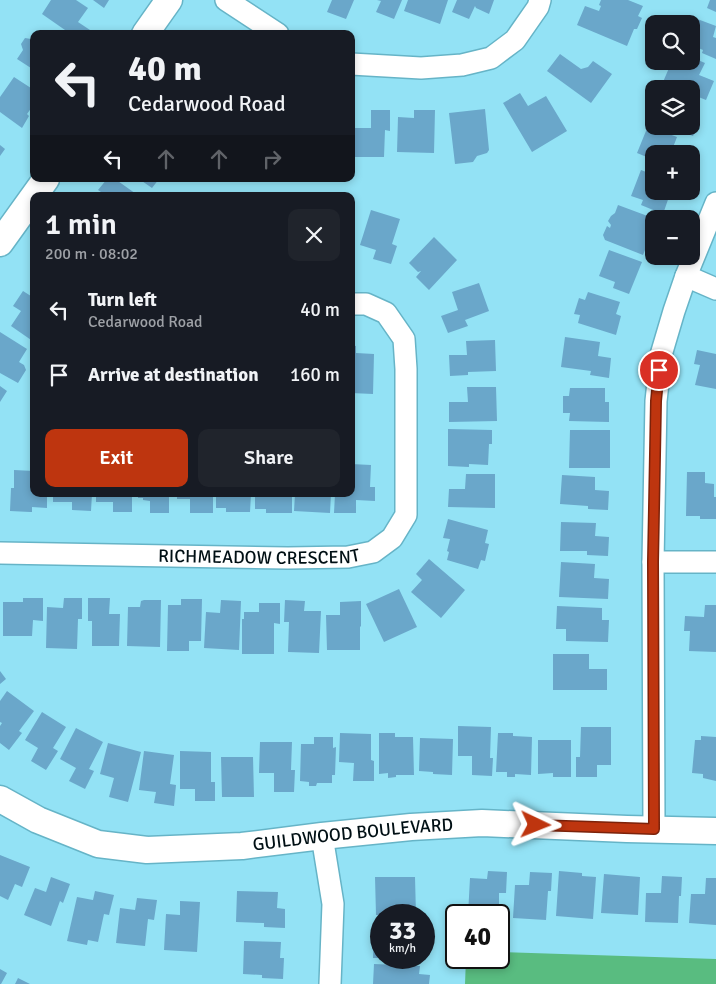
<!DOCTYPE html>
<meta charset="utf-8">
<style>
:root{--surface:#171b24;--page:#20242c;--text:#f1f3f6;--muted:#9ea1a6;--accent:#be350f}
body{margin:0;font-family:Signika,sans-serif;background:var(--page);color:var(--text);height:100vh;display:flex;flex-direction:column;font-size:19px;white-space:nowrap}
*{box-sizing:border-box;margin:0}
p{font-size:16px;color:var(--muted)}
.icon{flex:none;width:28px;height:28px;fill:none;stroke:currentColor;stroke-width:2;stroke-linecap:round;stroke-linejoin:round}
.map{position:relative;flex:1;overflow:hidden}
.side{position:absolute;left:30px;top:192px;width:325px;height:305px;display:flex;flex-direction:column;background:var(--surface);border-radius:10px;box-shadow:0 2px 8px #0003}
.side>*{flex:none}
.hud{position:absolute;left:30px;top:30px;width:325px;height:152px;border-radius:10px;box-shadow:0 2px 8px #0003;background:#171b24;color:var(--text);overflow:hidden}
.fabs{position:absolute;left:645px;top:15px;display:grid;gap:10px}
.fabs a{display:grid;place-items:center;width:55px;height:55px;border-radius:10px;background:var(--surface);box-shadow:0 2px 8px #0003;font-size:25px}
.speed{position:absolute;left:370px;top:904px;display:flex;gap:10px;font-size:25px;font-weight:700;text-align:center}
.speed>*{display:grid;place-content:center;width:65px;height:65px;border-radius:50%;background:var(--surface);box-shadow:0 2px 8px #0003;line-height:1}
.speed small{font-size:12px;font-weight:400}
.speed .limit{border:2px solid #111;border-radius:8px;background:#fff;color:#111}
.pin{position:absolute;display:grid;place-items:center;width:42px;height:42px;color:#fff;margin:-21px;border:2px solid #fff;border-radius:50%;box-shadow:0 1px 5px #0007}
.me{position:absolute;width:55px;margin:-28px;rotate:92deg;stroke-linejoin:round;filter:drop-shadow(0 0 4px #0008)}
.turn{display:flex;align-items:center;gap:18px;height:105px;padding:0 15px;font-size:22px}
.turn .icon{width:65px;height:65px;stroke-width:2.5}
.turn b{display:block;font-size:35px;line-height:42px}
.lanes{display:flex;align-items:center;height:48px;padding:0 15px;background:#0003;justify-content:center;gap:25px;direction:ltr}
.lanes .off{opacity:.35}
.round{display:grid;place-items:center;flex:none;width:52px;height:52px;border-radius:10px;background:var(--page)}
.summary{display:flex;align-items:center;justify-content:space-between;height:85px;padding:0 15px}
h1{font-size:30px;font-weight:600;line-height:38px}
.cta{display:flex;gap:10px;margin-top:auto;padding:10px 15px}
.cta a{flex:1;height:58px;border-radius:10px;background:var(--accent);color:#fff;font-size:20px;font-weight:600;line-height:58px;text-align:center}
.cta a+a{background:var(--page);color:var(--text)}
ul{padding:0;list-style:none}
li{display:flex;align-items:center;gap:15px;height:65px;padding:0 15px}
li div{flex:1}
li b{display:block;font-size:19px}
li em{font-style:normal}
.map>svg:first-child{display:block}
</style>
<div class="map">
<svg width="716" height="984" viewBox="0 0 716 984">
<rect width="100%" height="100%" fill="#93e2f5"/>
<!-- green -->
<path fill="#59bc80" d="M499,952l217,7v25h-251l1,-26h33z"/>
<!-- building -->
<path fill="#6aa7ca" d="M51,0h25l12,8 -10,14 12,8 -3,4h-25l3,-4 -23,-16z
M93,0h16l-5,8z
M332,0h22l-8,19 -19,-7z
M377,0h25l-8,19 -18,-7 5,-11z
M408,0h40l-8,24 -36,-13z
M457,0h37l-5,14 -13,-6 -1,-2 -6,13 -17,-7z
M601,0h27l15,6 -5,10 4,2 -5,11h-3l-7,17 -50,-21 8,-19 14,5 2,-5 -2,-1z
M710,0h6v12l-9,-4z
M692,17l24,9 -3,11 3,1v21l-14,-6 1,-3 -12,-5v-21h-2z
M34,34v36l-17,-11 6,-9 -2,-6 4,-6 6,1z
M560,54l21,15 7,-2 5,-6 19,13 -21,29 -44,-32z
M691,57l14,6 -6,12 15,6 -8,19 -15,-6v-5h-11l-17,-7 9,-21h19z
M14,77l20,13v18l-2,-1 -5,7 2,2 -7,12 -22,-16v-15z
M520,93l8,13 18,-10 21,35 -35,21 -29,-49z
M485,109l4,41 -2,3 -10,3 -4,6 -18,2 -6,-51z
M371,110h19v21l-5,-1 -1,27h-31l1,-29h17z
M414,110h21l-1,43 -37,-1 1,-35 16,1z
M691,117l9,3 -7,16 -21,-8 1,-2h18z
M648,126l29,11 -5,13 9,4h-27v6l-17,-7z
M0,145l5,4 -5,7z
M641,170l13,5v16h17l-8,23 -22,-9 2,-5 -12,-4z
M107,179h8l24,17h-32l-9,-6z
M139,179h20l-7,9z
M618,205l35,13 -4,10 4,2 -10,25 -38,-15 -2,-5 4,-9 3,2 1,-3 -3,-4 3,-5 4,-3z
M371,210l29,9 -8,25 5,2 -6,18 -18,-5 3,-9 -16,-5z
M434,237l23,23 -28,30 -13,-13 5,-6 -3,1 -9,-9z
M609,250l33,12 -13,32 -16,-6 2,-6 -16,-6z
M479,283l10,28 -24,9 3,6 -20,7 -7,-17 17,-6 -6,-18z
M23,291l11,7v44l-23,-16 10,-15 -8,-5z
M588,292l32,10 -4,12 5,2 -5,19 -38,-12 2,-8 -6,-1 5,-16 6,2z
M0,332l27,17 -8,13 5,3 2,5 -8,13 -18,-10z
M565,337l35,5 -2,14 13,2 -2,20 -19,-3 1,-4 -30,-4z
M495,340l1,31 -28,1v3l-18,1 -1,-21h18l-1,-14z
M351,345l5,1v7l18,1 -1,40 -22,-1z
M697,350l19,4v35l-21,-4 5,-20 -6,-1z
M0,386l7,5 -7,11z
M467,387h29l1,34 -48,1v-20h19z
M570,388h35v14h4v20l-40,-1 1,-8h-7v-17h6z
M448,429l44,1v14h-3l-1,21 -19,-1v3l-21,-1z
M570,430h40v38h-41z
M351,464l20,1 -1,22h5v14l-19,-1v13h-22l1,-19h16z
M14,470l20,1v23h13v14l-15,-1v5h-2l-20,-1 1,-23h3z
M687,472h18v11l9,1v13h2v22h-16v-3h-14z
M466,474h29v34l-47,-1 1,-18h16z
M562,475l33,2v13l14,1 -1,19 -20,-1v-3l-28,-2z
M53,494h39l-1,17 -19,-1v-8h-19z
M96,494h36v18h-19v-10h-17z
M138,494h31v19h-19v-12l-7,-1v-2h-5z
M177,494h36v19h-23v-14h-13z
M216,494h35l-1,18h-24v-4h-10z
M255,494h37v19h-26v-4h-11z
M295,494h36l-1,19 -36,-2z
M448,519l40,11 -3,13 4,1 -4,17 -4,-1 -3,9 -31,-9 2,-8 -2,-1 3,-12 -7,-1z
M561,522l35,1 -1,13 14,1 -1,19 -21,-1v-4h-27z
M429,559l36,31 -24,28 -30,-26 11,-12 -6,-6z
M561,562l34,2 -1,14 15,1 -1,20 -49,-2z
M399,589l18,38 -33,15 -18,-38z
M23,598h20v23l-10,-1 -1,16h-29v-34h20z
M64,598h18v21h-4l-1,30 -31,-1 1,-41 16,1z
M88,598h22l-1,16h11l-1,32h-27v-25h-4z
M181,599h21l-1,42h-12v10h-22l1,-46h13z
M144,600h17l-1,47 -33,-1 1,-39h12l1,-6z
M221,600l20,1 -2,49 -35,-2 2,-36 14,1z
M285,600l20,1 -1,10h17l-2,42 -31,-1 1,-30h-5z
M361,601v25l-1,1v23h-33l-1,-35h14v-13z
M259,603h21v21l-6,-1v31h-32v-35h2v-7h15z
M705,605h11v47l-27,-1 1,-20h-6l1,-15 19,1z
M557,606l45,2v12h7l-1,22 -42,-1v-12h-10z
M553,654h36v15h18v21h-54z
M0,671l6,8 -6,5z
M7,691l27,20 -15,20 3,2 -13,17 -9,-7v-17l2,-3 -2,-1v-21z
M42,712l24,15 -13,21 5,3 -12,19 -15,-9 7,-13 -13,-8z
M458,726l33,1 -1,31h3l-1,18 -20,-1v-19h-14z
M581,727h30v38h-14v12h-21v-20h4z
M76,728l27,14 -14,27 5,2 -9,18 -16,-8 7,-13 -16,-9z
M340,733l31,1v26l3,1v20h-21l1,-18 -15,-1z
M379,733h16v4h18l1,38h-18v2l-8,1v-5l-9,1z
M498,733h15v3l19,1 -1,38 -16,-1v3h-8v-5h-11z
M701,736l15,1v44l-13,-3v-4l-11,-1 3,-33h6z
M314,737h19v11l3,-1 -1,28h-3v8h-15l-1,3h-7v-4l-9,-1 1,-37h13z
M420,738l33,1 -1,36 -19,-1v-2l-14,-1z
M538,740h33v37h-18v-4l-15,1z
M260,742h32l-1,28h4l-1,22h-20v-19h-15z
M108,743l33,9 -13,50 -19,-5 5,-19 -14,-4z
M144,751l30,4 -4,29 6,1 -2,21 -20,-3 2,-11 -17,-2z
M180,751l31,1v30h4v19h-20v-12h-15z
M221,757h32l1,40h-32z
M0,855l30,12 -8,20 -7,-3 -7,16 -8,-4z
M488,871l19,1 -1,21h-7v22h-31l2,-37 17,1z
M559,871l23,2v3l14,1 -3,42 -37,-3z
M530,872l22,1 -1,18h-3l-2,29 -33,-2 2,-33h14z
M604,874l36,3 -2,38 -37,-2z
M662,876l20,1 -1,19h-2l-1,27 -33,-1 1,-29h15z
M51,877l19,7 -7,19 -3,-2 -9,25 -27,-11 11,-27 11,4z
M375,877h40l1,38h-40z
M706,878h10v47l-27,-2 2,-29h14z
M95,891l19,4 -5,20 -5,-1 -6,28 -10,-2 -1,5 -20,-4 10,-44 16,3z
M237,891l41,1 -1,16 8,1v19l-21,-1v-4l-28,-1z
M137,898l20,2 -3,20 -6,-1 -3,27 -29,-3 4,-35 15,2z
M180,901l20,1 -3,50 -33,-2 2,-36 14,1z
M379,923h2v35h-8l1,-25h5z
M244,941l37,1 -1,16h4l-1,21 -21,-1v-3l-19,-1z
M374,964l46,2 -1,8 11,1 -1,9h-56z
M0,969l7,4 -6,11h-1z
M18,978l12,6h-15z"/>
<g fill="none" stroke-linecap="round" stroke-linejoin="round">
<defs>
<g id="minor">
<path d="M226,0l52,34"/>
<path d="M351,64l70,4 41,-3 29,-7 24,-18 23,-33 2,-7"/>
<path d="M686,276l30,13"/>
<path id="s1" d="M0,553l288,5 60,-1 25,-5 19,-14 14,-23v-146l-2,-30 -18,-26 -20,-9h-15"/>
<path d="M653,562h63"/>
<path d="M654,829l-1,-267 3,-161 5,-46 13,-44 12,-35 30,-73"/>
<path d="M322,836l11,68 -3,80"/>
</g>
<g id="tertiary">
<path d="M145,34l24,-34"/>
<path d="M0,243l46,-64"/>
<path id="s2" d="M0,799l38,21 60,24 49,6 95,-4 80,-10 89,-9 71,-4 145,6 89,2"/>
</g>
</defs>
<!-- minor casing -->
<use href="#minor" stroke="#66b4c7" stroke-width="24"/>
<!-- tertiary casing -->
<use href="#tertiary" stroke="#66b4c7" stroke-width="29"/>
<!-- minor -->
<use href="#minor" stroke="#fff" stroke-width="21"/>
<!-- tertiary -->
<use href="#tertiary" stroke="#fff" stroke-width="26"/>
</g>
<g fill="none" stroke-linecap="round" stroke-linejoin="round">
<defs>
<path id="route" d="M536,825l118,4 -1,-267 3,-161 3,-31"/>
</defs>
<!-- route casing -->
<use href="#route" stroke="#7c220a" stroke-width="12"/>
<!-- route -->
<use href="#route" stroke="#be350f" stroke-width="9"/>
</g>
<g text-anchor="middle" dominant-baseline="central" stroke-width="4" stroke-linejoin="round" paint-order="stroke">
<!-- street labels -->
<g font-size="18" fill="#000f14" stroke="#93e2f5">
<text stroke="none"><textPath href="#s1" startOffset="259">RICHMEADOW CRESCENT</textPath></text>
<text stroke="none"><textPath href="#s2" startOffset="364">GUILDWOOD BOULEVARD</textPath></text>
</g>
</g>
</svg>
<div class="fabs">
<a><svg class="icon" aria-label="search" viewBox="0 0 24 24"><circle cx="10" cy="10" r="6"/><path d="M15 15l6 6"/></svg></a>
<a><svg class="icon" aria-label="layers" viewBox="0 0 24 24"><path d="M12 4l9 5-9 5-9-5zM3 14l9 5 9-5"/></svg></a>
<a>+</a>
<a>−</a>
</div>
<div class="speed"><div>33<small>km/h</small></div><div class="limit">40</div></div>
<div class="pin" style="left:659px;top:370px;background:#d93025"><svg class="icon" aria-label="arrive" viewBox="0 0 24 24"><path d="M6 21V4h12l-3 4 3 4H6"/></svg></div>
<svg class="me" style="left:536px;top:825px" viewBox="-20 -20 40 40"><path d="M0-17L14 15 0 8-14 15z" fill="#be350f" stroke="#fff" stroke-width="4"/></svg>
<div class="hud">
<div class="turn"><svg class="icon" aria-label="left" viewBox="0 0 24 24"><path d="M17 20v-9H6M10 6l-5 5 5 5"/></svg><div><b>40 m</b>Cedarwood Road</div></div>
<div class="lanes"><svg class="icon" aria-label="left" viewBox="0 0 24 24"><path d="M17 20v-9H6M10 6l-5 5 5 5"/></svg><svg class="icon off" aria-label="ahead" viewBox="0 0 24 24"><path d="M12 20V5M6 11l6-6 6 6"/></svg><svg class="icon off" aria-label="ahead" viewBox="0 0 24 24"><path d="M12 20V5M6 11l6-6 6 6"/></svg><svg class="icon off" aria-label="right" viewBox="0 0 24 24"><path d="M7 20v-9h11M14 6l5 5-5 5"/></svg></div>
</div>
<section class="side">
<div class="summary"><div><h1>1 min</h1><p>200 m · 08:02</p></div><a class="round"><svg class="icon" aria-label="close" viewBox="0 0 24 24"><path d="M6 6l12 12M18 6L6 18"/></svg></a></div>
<ul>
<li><svg class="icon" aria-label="left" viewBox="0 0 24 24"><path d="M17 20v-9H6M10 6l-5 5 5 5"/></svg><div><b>Turn left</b><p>Cedarwood Road</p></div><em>40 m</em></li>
<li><svg class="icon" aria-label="arrive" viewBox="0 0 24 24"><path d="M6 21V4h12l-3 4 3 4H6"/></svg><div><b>Arrive at destination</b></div><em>160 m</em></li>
</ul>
<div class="cta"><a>Exit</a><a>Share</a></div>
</section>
</div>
